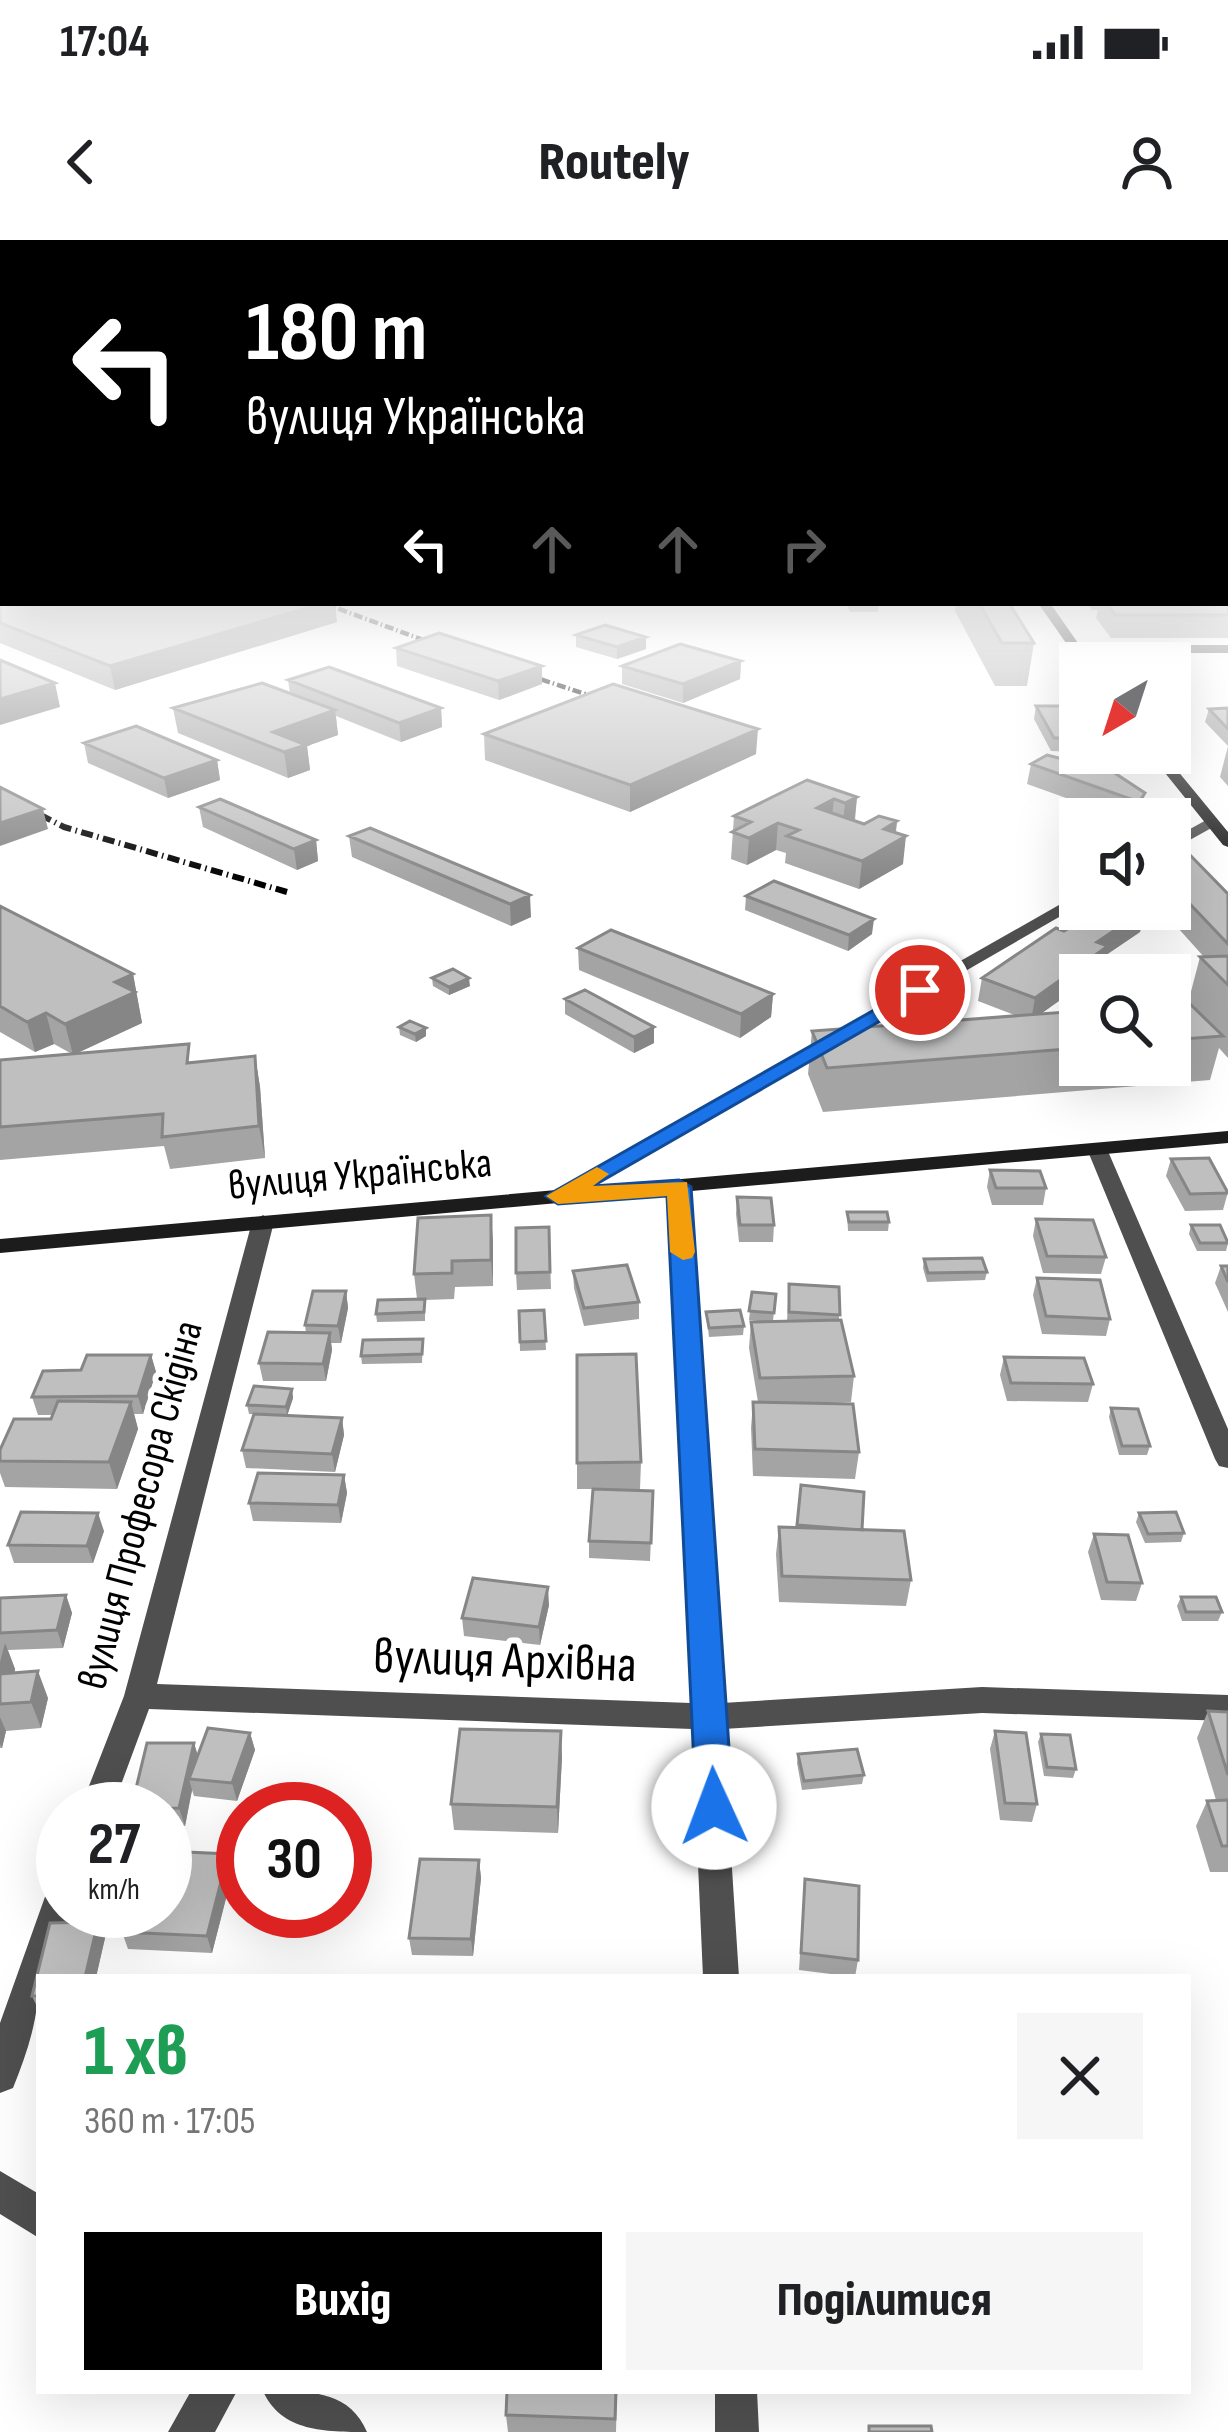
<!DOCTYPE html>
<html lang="uk">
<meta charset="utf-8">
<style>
:root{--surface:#fff;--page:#f6f6f6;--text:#202124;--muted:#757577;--accent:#000}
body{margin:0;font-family:"Sofia Sans Condensed",sans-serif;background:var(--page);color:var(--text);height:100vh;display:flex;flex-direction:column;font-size:45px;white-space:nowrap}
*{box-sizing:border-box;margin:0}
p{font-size:39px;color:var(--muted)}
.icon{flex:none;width:66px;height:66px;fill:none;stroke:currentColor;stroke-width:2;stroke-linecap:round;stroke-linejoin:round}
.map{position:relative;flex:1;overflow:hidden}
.panel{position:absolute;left:36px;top:1734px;width:1155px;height:420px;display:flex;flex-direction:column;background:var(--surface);border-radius:0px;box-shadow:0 12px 48px #0002}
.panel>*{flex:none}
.guide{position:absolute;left:0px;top:0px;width:1230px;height:366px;box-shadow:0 12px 48px #0002;background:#000;color:#fff;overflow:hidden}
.needle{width:78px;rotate:219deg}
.tools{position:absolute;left:1059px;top:402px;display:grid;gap:24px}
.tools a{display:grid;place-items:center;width:132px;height:132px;border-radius:0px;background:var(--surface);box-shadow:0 12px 48px #0002;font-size:60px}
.speed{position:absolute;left:36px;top:1542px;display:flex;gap:24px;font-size:60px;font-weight:700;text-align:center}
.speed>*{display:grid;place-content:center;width:156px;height:156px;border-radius:50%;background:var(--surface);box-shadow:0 12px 48px #0002;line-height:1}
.speed small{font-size:30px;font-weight:400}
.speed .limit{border:18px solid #d22;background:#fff;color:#111}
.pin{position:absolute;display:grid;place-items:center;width:102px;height:102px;color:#fff;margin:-51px;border:6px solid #fff;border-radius:50%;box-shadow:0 3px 12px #0007}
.me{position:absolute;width:132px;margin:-66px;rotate:358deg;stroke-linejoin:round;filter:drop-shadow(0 0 9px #0008)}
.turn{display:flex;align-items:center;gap:42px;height:252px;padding:0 48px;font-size:54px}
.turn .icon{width:156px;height:156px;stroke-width:2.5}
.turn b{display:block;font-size:84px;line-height:102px}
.lanes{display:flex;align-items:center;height:114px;padding:0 48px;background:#0003;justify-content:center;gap:60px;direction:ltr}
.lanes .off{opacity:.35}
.round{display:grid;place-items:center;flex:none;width:126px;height:126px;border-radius:0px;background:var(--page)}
.summary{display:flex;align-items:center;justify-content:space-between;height:204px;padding:0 48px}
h1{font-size:72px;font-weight:800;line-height:90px;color:#1e9e55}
.button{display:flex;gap:24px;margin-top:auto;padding:24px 48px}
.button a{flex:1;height:138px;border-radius:0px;background:var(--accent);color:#fff;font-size:48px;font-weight:800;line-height:138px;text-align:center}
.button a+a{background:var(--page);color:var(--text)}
.status{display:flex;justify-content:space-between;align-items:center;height:84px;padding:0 60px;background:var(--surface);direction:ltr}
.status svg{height:33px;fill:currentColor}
header{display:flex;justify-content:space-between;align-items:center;height:156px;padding:0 48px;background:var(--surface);font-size:54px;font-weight:800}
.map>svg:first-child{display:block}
</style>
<div class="status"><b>17:04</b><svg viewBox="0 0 49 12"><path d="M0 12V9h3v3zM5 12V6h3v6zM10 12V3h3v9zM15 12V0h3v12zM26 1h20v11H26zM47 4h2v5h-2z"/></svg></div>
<header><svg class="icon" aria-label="back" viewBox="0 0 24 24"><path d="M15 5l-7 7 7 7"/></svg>Routely<svg class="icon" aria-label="person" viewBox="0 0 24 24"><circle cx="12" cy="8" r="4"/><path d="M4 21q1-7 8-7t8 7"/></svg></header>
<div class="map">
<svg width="1228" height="2192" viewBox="0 0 1228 2192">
<rect width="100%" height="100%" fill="#fff"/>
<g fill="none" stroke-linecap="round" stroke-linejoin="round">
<!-- street -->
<path fill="#4f4f4f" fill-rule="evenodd" d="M1228,405v8h-153l-6,-4 6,-4z
M1210,578l5,2v6l-45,25v-11z
M1080,653v12l-514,296 -8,1 -11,-6z
M1097,903l10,6 121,280v39l-9,-2 -4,-7 -128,-310z
M679,941l11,6 32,516 260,-16 246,8v26l-246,-8 -259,16 16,248h-36l-11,-248 -543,-20 -37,100h-32l44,-113 128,-474 11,-7 11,7 -117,462 534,19 -23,-516z
M63,1638v33h11l-22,66h-13c0,40 -11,74 -26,111l-13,5v-70l46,-129 5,-11z
M0,1931l39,23v44l-39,-24z
M191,2151h46l-22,41h-47z
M263,2151c40,0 86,-3 104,41 -41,0 -86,0 -104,-41z
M715,2151h42l2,41h-44z"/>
<!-- secondary -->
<path fill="#1c1c1c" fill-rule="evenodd" d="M1038,363h12l42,60h-12z
M1149,513h14l65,79v15l-5,-2z
M1228,891v12l-1228,110v-14z"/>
<!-- rail-far1 -->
<path stroke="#000" stroke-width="4.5" stroke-dasharray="9 3 1.5 3" stroke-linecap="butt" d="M323,363l130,48
M510,429l108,36"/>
<!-- rail -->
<path stroke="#000" stroke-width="6" stroke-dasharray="12 4.5 1.5 4.5" stroke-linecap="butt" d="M0,554l64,33 223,65"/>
</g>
<!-- wall -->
<path fill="#a4a4a4" d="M0,341l337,41 -222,68 -115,-47z
M846,363h33l-1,9h-28z
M956,363h53l25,40 -7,43h-32l-40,-75z
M1087,363l141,1v34h-117l-15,-20 2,-8h-6z
M576,395l70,2v12l-29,10 -41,-12z
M396,408l146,36 -43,16 -102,-34z
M741,421l-1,18 -57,24 -61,-19v-18z
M288,440l153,28 1,19 -41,15 -65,-26 2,19 -31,11 3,24 -22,8 -110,-45 -5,-25 117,-14z
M1036,466l44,6v40l-29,-1 -17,-32z
M1228,468v38l-23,-24 4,-13z
M484,494l272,20 -126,58 -145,-52z
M84,503l133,17 3,20 -52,18 -80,-35z
M1228,506v40l-8,-9z
M1031,524l114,29 -5,20 -3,6h-12l-98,-35z
M807,540l50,17 -2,24 9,3 33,-3 -1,12 7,31 -44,25 -74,-26 1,-10 -10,-3 -29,15 -16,-6 3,-43z
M199,567l117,33 2,21 -21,9 -94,-43z
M370,588l161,89 -20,9 -159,-69 -3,-21z
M1170,614l58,40v164l-9,-10 -9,32 -387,32 -15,-38 4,-43 205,-15 -39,-15 4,-23 82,-47 81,-21 -5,22 -34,23 -3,14 -8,6h-15v11l-40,28 40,-3v54h90v-61l18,-1 12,-46h4l-43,-48h9z
M746,656l126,38 -24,17 -103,-41z
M0,666l133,68 9,49 -67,31 118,8 62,-6 5,31 5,71 -95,11 -6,-23 -164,14v-100l72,-6 -18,-10 -19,8 -35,-20z
M578,708l195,46 -2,23 -31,21 -161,-68z
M432,738l38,8 -21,9 -16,-9z
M565,759l89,28v16l-20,10 -69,-39z
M399,787l27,1v8l-10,6 -16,-7z
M1171,919l57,33 -5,18 -38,1 -19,-35z
M990,930l56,18 -3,17h-51l-5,-18z
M737,957l37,28 -1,17h-34l-3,-28z
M847,972l42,10 -1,9h-40z
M491,975l2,71 -38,1 -1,12 -29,1v21l-48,1 -1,-8 41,-15 -3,-25z
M1036,979l70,38 -5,17 -58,-1 -10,-37z
M1191,985l37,18 -2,8h-29l-8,-17z
M549,987l2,62 -34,1 -1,-17z
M924,1019l63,13 -2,8 -58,2 -4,-14z
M1221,1026h7v46l-13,-29z
M573,1031l66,31v17l-55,7 -10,-38z
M1037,1038l73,41 -4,17 -64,-2 -9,-39z
M789,1044l50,3v33l15,56 -3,26 -28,1 36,49 -4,27 -102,-3 -2,-48 2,-26h5l-9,-54 2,-26h17l-19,-2 3,-28 24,2 -3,27h14z
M346,1051l2,17 -7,35h-10l1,7 -6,31h-63l-4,-18 47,-30 -1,-8z
M544,1070l2,40 -26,1 -1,-40z
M706,1072l38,14 -1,9 -34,2z
M423,1099l-1,24 -60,1 -1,-8z
M151,1115l5,17 -13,42h-9l4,15 -21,60 -112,-2 -5,-14v-23l51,-31 1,-4h-14l-6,-18 49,-27z
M577,1115l64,107 -1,27h-63z
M1004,1117l89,27 -5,18 -81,-1 -7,-26z
M292,1149l1,9 -6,18 55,2 2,17 -9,37 -89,-4 -4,-18 26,-35 -19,-1 -2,-9z
M1111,1168l39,38 -3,9h-28l-10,-38z
M344,1235l3,18 -6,30 -88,-2 -4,-18z
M801,1245l61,45 49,50 -5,26 -127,-4 -3,-48 3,-27 18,1z
M653,1251l-3,70 -61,-3v-17z
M1139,1273l45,20 -3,9 -36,1 -9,-21z
M104,1291l-11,32h-79l-6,-18z
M1094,1294l48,49 -6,18 -35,-1 -13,-48z
M66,1355l6,18 -9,35 -55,2 7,19v4l33,25 -7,30 -35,3 -4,17h-2v-150z
M1181,1357l41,15 -4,9h-36l-5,-15z
M549,1365l-9,40 -76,-9 -2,-18z
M1208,1471l20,1v160h-18l-14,-46 11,-25 9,-1 -19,-62z
M995,1491l42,73 -5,18 -32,-2 -10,-71z
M250,1493l5,17 -18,51 -43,-5 -2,-6 -7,36h-20v-17l29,-66 4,13z
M1041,1494l35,35 -3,9 -29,-2 -6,-34z
M798,1514l66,21 -2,9 -60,6 -5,-27z
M562,1517l-4,76 -104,-3 -3,-26z
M479,1620l2,18 -8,78 -61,-1 -3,-17z
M233,1631l-21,82 -84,-4 -6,-17z
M805,1639l53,81 -3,17 -56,-7z
M98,1682l7,16 -9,39h-57v34l-7,-15 18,-73z
M617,2151l-1,41h-108l-2,-17z"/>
<!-- shaded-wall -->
<path fill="#868686" d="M324,363h11l2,19 -222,68 -5,-24z
M646,397v12l-29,10v-12z
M741,421l-1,18 -57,24v-19z
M542,426v18l-43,16 -1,-19z
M55,443l5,24 -60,18v-26z
M441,468l1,19 -41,15 -2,-19z
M335,470l3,25 -31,11 3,24 -22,8 -4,-26 -11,-20z
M758,489l-2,25 -126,58v-27z
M217,520l3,20 -52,18 -4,-20z
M1145,553l-5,20 -5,6 4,-17z
M857,557l-3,26 -12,7 3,-27z
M834,559l-3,27 -14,-18z
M43,569l5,20 -48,17v-23z
M897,581l-3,22 12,-7 -3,28 -44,25 3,-28 22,-32z
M778,583l-2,27 -29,15 2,-27z
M316,600l2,21 -21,9 -3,-21z
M530,655l1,22 -20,9 -1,-22z
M1145,670l-5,22 -34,23 -3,14 -8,6h-15v11l-49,35 4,-23 62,-56z
M874,679l-2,15 -24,17 1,-16z
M133,734l9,49 -69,32 -8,-31 50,-42z
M469,738l1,8 -21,9v-8z
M773,754l-2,23 -31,21 1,-24z
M46,773l8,31 -19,8 -8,-30z
M654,787v16l-20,10v-16z
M426,788v8l-10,6 -1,-8z
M255,816l5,31 5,71 -6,-32z
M491,975l2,26v45l-2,-26z
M346,1051l2,17 -7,35 -3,-17z
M330,1093l2,17 -6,31 -3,-17z
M151,1115l5,17 -13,42 -5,-18z
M292,1149l1,9 -6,18 -1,-9z
M131,1162l7,27 -21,60 -8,-27z
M342,1178l2,17 -9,37 -3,-18z
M344,1235l3,18 -6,30 -3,-18z
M98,1273l6,18 -11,32 -6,-17z
M548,1347l1,18 -9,40 -1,-18z
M66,1355l6,18 -9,35 -6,-18z
M5,1403l10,26 -7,31 -8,-19v-19z
M38,1431l10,27 -7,30 -10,-26z
M0,1477l6,14 -4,17 -2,-4z
M561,1491l1,26 -4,76 -1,-26z
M250,1493l5,17 -18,51 -5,-18z
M194,1503l5,17 -10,19 3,11 -7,36 -6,-18z
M228,1614l5,17 -21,82 -5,-17z
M479,1620l2,18 -8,78 -2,-17z
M98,1682l7,16 -9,39h-11z"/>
<!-- building -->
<path fill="#bfbfbf" stroke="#868686" stroke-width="3" d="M3,340v22h-3v-21z
M5,363h319l-214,63 -110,-43v-19z
M979,363h30l25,40h-32z
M1106,363l122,1v11h-113z
M605,385l41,12 -29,10 -41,-12z
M439,393l103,33 -44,15 -102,-33z
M680,404l61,17 -58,23 -61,-18z
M0,420l55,23 -55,16z
M329,427l112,41 -42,15 -111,-43z
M262,443l73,27 -62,22 33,13 -22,7 -111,-44z
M613,444l145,45 -128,56 -146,-51z
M1036,466h41l3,6v26h-26z
M1228,468v21l-19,-20z
M136,486l81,34 -53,18 -80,-35z
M1047,515l66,17 32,21 -6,9 -108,-38z
M807,540l50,17 -12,6 -11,-4 -17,9 47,16 15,-8 18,5 -13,8 22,7 -44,25 -75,-25 12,-6 -21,-7 -29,15 -17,-6 19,-10 -17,-6z
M0,547l43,22 -43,14z
M220,559l96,41 -22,9 -95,-42z
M370,588l160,67 -20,9 -161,-68z
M1170,614h19l39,40v50l-58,-61z
M774,641l100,38 -25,16 -103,-39z
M0,666l133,68 -18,8 20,10 -70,32 -19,-11 -19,9 -27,-16z
M1099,669l46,1 -48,32 11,4 -73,52 -53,-20 74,-50 8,3z
M611,690l162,64 -32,20 -163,-66z
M1228,716v29l-28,-28z
M453,729l16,9 -20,9 -17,-9z
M585,750l69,37 -20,10 -69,-38z
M1189,763l34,33 -53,4v-36z
M1080,771v37l-253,20 -15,-37z
M410,781l16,7 -11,6 -16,-7z
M189,804l-2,19 68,-7 4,70 -97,11 1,-23 -163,13v-67z
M1209,918l19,35 -38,1 -19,-35z
M990,930l50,1 6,17h-50z
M737,957l34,1 3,27h-34z
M847,972h40l2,10h-40z
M491,975v45l-39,1v12l-38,1 4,-56z
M1036,979l57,1 13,37 -59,-1z
M1191,985h29l8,18h-28z
M549,987l1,45 -34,1v-45z
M982,1018l5,14 -59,1 -4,-14z
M627,1025l12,37 -55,6 -11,-37z
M1221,1026h7v16z
M1037,1038l63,2 10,39 -64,-3z
M789,1044l50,3 1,28 -51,-3z
M313,1051h33l-8,35 -33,-1z
M752,1052l24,2 -2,19 -25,-2z
M425,1059l-1,13 -48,2 2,-14z
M544,1070l2,31 -26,1 -1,-31z
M740,1070l4,16 -35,2 -3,-16z
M841,1080l13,56 -94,2 -9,-56z
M268,1092l62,1 -7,31 -64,-1z
M423,1099l-1,15 -61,2 2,-16z
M636,1114l5,108 -64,1v-108z
M87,1115h64l-13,41 -106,1 11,-26 38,-1z
M1004,1117l80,1 9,26 -82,-1z
M254,1146l38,3 -6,18 -39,-2z
M58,1161l73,1 -22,60 -109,-1v-11l14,-31h37z
M753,1162l100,2 6,48 -104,-3z
M1111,1168l27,1 12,37h-28z
M254,1174l88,4 -10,36 -90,-4z
M258,1233l86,2 -6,30 -89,-2z
M801,1245l63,7 -2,38 -65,-5z
M593,1249l60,2 -2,52 -62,-2z
M21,1272l77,1 -11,33 -79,-1z
M1176,1272l8,21 -36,1 -9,-21z
M779,1287l125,4 7,49 -129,-4z
M1094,1294l34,1 14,48 -35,-1z
M473,1338l75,9 -9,40 -77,-9z
M66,1355l-9,35 -57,3v-35z
M1181,1357h35l6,15h-36z
M38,1431l-7,31 -31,2v-30z
M1208,1471l20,1v63z
M208,1488l42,5 -18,50 -43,-4z
M460,1489l101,2 -4,76 -106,-3z
M995,1491l31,2 11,71 -32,-1z
M1041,1494l29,1 6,34 -29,-2z
M147,1503h47l-15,65 -48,1z
M857,1509l7,26 -60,6 -6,-27z
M1228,1560v46h-6l-15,-45z
M165,1611l63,3 -21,82 -85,-4 6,-21h37z
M420,1619l59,1 -8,79 -62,-1z
M805,1639l54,7 -1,74 -57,-7z
M98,1682l-13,55h-46v19h-7l18,-73z
M507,2151h109l-1,28 -109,-4z
M869,2186h62l1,6h-63z"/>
<!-- sky -->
<linearGradient id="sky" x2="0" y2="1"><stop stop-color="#8aabca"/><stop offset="0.52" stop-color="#fff"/><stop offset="1" stop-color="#fff" stop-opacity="0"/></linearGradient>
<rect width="1228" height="644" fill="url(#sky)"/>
<!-- route -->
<path fill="#1a73e8" stroke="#114b97" stroke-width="3" d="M920,744l7,2v8l-334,192 86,-6 12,7 42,620 -6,11 -13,5 -13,-5 -5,-11 -29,-611 -109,8 -12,-8z"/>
<!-- slow -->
<path fill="#f59e0b" d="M597,927l12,7 -16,12 94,-4 8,70 -3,6 -9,2 -13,-8 -3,-56 -109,8 -12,-8z"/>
<g text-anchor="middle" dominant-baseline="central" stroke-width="12" stroke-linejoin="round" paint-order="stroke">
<!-- street labels -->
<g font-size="42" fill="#000" stroke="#fff">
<text transform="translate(360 935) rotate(-5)">вулиця Українська</text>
<text transform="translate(141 1265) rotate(-75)">вулиця Професора Скідіна</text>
</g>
<!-- near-street labels -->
<g font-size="51" fill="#000" stroke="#fff">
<text transform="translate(505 1421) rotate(2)">вулиця Архівна</text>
</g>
</g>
</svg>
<div class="tools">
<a><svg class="needle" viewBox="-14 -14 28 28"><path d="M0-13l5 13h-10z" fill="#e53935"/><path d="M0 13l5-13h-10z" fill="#757577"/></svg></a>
<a><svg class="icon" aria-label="sound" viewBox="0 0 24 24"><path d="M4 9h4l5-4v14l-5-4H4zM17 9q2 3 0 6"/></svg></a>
<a><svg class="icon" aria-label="search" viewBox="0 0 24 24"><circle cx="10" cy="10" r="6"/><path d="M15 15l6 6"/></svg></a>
</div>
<div class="speed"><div>27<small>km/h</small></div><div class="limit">30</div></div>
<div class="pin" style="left:920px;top:750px;background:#d93025"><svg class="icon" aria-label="arrive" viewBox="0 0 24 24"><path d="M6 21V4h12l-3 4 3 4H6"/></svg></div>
<svg class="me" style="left:714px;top:1567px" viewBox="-20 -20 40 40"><circle r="19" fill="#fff"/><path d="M0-13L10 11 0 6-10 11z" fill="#1a73e8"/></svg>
<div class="guide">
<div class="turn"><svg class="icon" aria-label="left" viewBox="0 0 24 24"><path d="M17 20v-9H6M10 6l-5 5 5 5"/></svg><div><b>180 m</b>вулиця Українська</div></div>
<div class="lanes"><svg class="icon" aria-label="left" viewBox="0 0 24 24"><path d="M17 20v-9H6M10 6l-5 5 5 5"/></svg><svg class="icon off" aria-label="ahead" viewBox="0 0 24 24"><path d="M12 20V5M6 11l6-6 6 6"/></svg><svg class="icon off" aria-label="ahead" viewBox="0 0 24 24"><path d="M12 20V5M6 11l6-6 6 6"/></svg><svg class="icon off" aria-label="right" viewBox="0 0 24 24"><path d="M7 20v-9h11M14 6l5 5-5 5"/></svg></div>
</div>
<section class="panel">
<div class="summary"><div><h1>1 хв</h1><p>360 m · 17:05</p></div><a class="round"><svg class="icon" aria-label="close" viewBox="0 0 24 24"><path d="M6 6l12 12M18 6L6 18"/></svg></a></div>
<div class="button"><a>Вихід</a><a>Поділитися</a></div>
</section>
</div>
